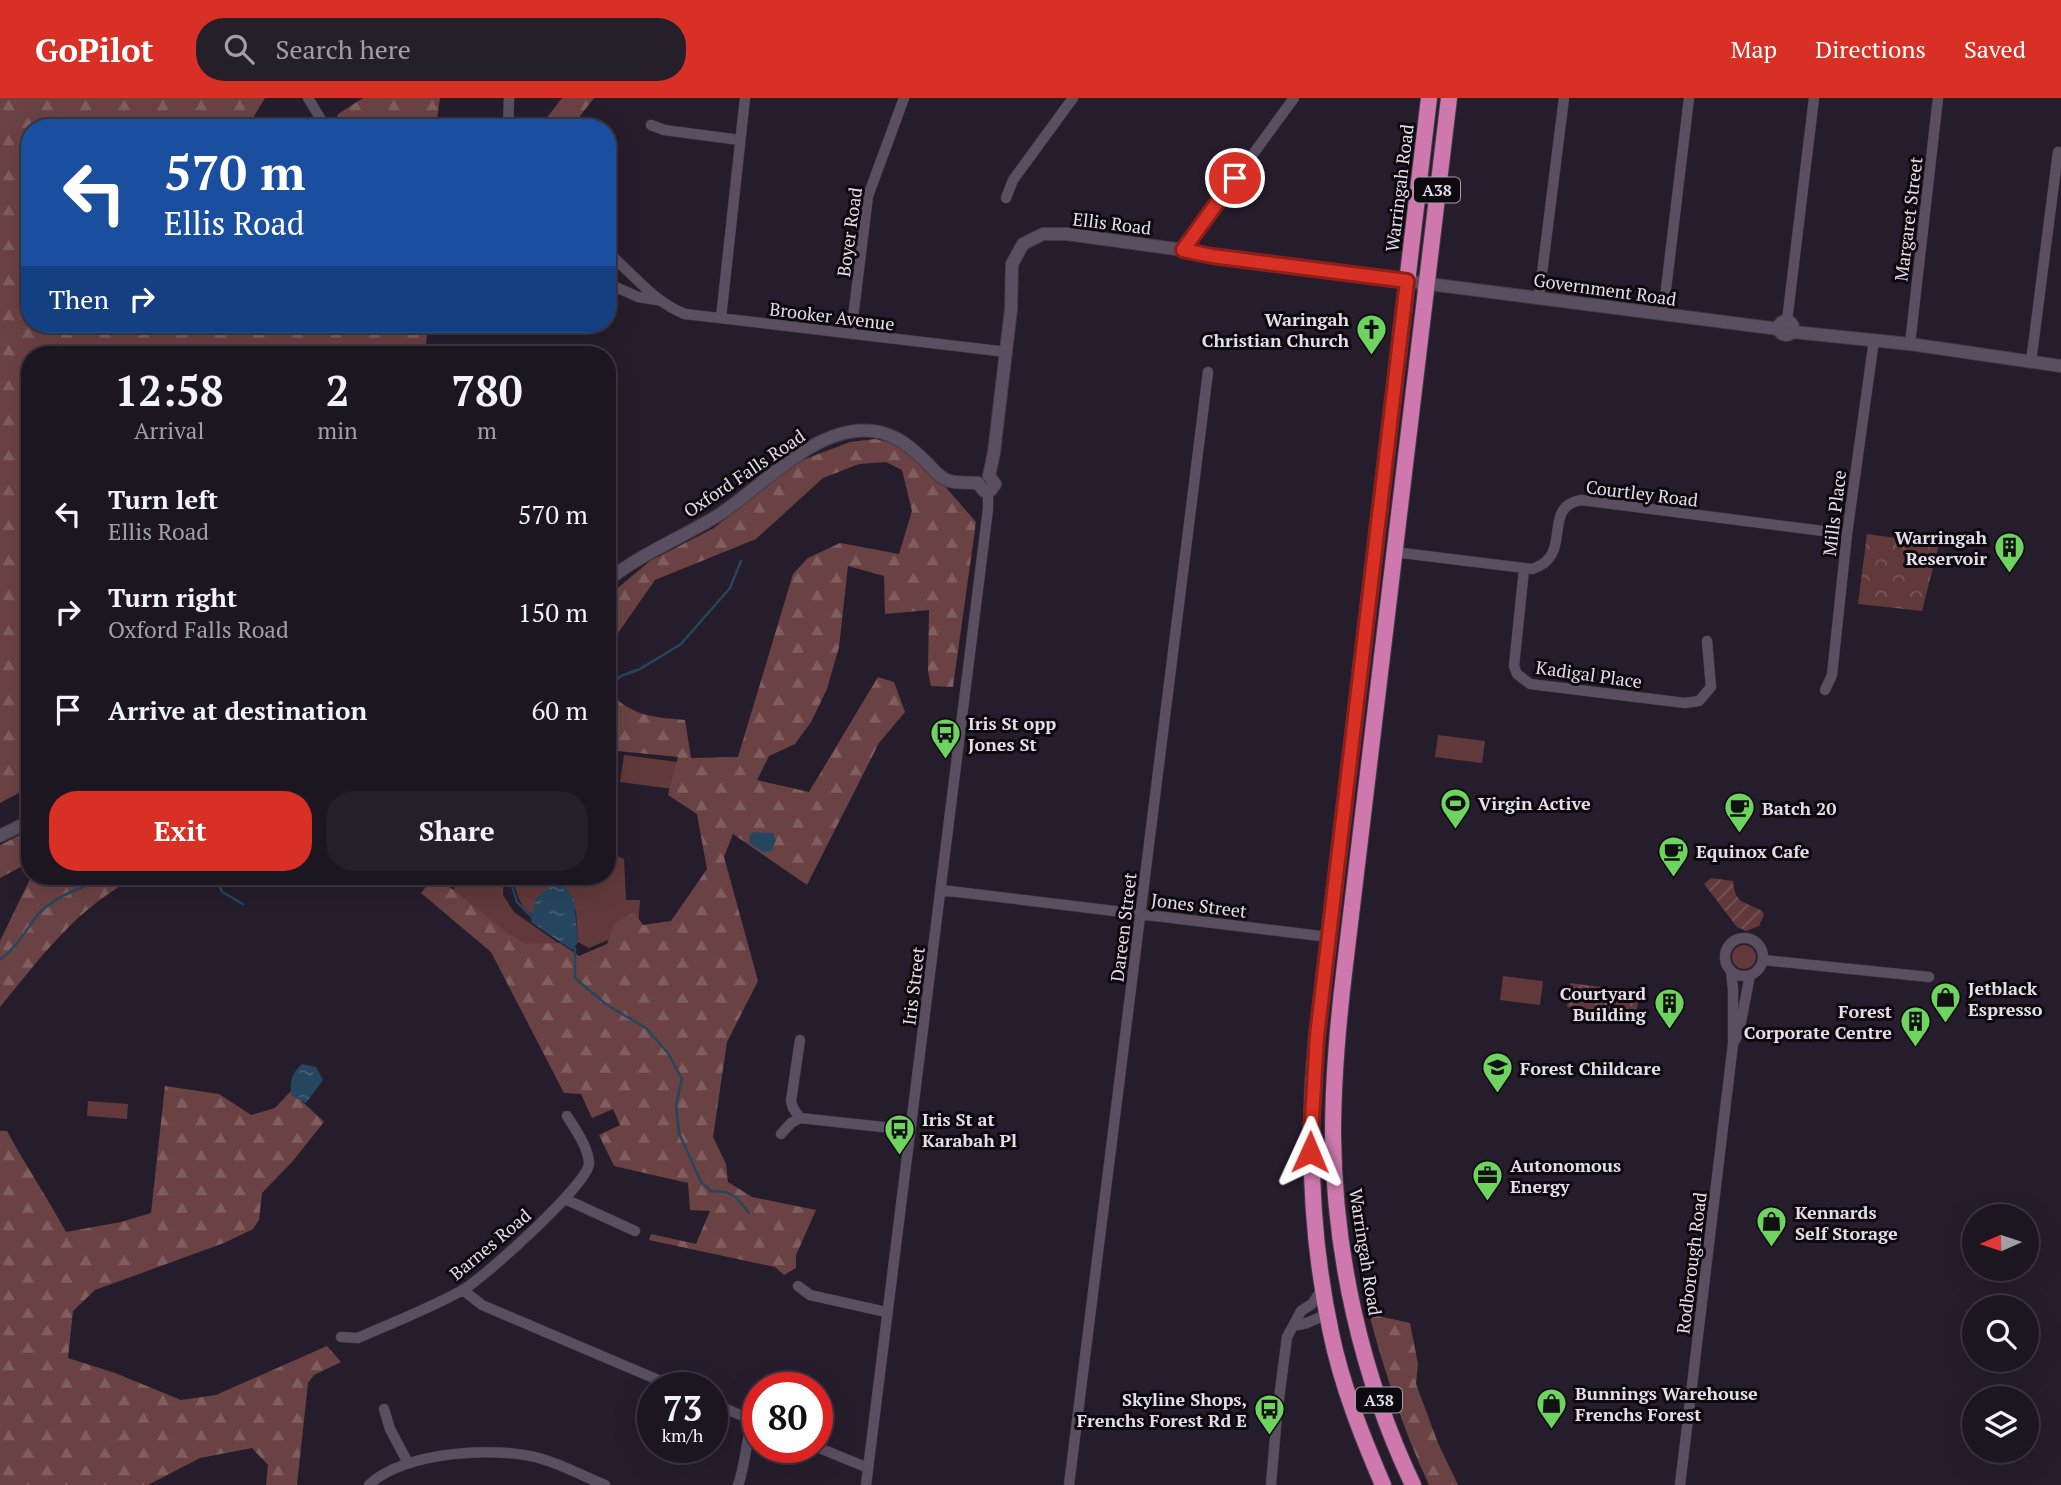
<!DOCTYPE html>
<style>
:root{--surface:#1c1621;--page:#251f2a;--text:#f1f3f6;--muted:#a09fa5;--line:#3a353f;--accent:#d93025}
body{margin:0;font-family:"PT Serif",serif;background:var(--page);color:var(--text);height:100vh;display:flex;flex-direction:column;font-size:26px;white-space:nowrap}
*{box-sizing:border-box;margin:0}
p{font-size:23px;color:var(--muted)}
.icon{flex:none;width:38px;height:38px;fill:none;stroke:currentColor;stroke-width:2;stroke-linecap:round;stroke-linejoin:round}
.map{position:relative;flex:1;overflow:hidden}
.panel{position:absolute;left:21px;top:248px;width:595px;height:539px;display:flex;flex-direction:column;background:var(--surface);border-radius:28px;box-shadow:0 7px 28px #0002,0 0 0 2px var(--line)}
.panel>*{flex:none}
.top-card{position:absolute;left:21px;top:21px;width:595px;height:214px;border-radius:28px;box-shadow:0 7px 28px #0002,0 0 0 2px var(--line);background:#1a4fa0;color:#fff;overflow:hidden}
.needle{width:46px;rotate:267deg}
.tools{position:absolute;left:1962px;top:1106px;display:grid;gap:14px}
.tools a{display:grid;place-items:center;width:77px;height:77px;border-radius:50%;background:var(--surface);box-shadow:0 7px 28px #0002,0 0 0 2px var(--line);font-size:35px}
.speed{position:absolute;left:637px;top:1274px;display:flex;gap:14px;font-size:35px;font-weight:700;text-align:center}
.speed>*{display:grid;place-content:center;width:91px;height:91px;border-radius:50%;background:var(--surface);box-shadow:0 7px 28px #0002,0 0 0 2px var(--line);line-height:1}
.speed small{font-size:18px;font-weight:400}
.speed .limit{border:10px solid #d22;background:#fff;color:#111}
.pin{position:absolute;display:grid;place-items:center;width:60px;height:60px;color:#fff;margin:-30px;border:4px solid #fff;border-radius:50%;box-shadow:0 2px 7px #0007}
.me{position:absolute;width:77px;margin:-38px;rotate:1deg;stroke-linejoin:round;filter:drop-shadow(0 0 5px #0008)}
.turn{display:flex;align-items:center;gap:24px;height:147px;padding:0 28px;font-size:32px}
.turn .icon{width:91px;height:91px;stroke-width:2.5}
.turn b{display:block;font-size:49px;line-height:60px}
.then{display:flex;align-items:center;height:66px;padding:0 28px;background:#0003;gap:14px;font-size:26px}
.eta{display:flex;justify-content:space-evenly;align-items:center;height:119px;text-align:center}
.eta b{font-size:42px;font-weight:700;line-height:49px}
.action{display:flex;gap:14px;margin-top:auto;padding:14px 28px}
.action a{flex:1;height:80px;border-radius:28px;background:var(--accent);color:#fff;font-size:28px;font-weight:700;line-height:80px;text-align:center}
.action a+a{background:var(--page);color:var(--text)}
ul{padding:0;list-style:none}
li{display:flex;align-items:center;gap:21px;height:98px;padding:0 28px}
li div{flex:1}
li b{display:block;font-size:26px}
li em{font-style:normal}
header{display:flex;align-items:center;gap:42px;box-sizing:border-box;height:98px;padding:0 35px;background:var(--accent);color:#fff}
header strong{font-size:33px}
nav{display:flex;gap:38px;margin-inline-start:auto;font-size:24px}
.search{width:490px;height:63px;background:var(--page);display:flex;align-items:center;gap:18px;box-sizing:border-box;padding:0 24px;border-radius:28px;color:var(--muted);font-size:26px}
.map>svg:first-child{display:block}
</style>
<header>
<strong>GoPilot</strong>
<div class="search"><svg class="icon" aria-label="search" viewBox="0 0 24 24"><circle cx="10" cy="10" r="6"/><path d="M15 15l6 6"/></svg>Search here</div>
<nav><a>Map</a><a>Directions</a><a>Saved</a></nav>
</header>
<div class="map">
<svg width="2061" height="1387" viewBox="0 0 2061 1387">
<defs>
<pattern id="forest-firs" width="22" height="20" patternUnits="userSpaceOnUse" patternTransform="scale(1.75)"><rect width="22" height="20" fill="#6b4243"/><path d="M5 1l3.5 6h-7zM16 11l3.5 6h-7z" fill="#805d5e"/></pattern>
<pattern id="park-crowns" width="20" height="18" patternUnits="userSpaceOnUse" patternTransform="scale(1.75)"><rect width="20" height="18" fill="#61393a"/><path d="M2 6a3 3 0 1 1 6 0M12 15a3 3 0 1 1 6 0" fill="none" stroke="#785556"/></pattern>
<pattern id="garden-furrows" width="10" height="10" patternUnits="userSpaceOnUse" patternTransform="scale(1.75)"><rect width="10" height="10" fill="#61393a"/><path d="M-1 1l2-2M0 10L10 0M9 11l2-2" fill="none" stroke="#785556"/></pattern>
<pattern id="water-ripples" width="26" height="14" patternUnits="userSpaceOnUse" patternTransform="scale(1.75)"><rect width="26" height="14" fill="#25465e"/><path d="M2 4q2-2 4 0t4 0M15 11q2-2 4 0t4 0" fill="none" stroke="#446075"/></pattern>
</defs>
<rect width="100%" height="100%" fill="#261d2c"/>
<!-- grass -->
<path fill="#61393a" d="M1438,637l47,6 -3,22 -47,-6z
M624,657l53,7 -4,27 -53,-7z
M607,748l3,7 14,6 2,41h14l-2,27 -49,21 -11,-6 -2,-31 -40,-13 -2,17c-15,-7 -18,-24 -21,-38h94z
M458,779h46l-1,18 11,17 57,40h-39l-81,-55z
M1732 859a12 12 0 1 1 24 0a12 12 0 1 1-24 0Z
M1503,878l40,5 -3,24 -40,-5z
M88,1003l40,3 -1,15 -40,-3z"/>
<!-- forest -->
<path fill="url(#forest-firs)" d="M0,0h265l-18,30h-217v196h398l-3,31h-395v432l-30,16z
M363,0h77l-4,30h-102l4,-14z
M562,0h32l-17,22 -1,8h-37z
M875,341l23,5 44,39 34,39 -23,165 -22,-1 -3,-15 1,-61 -44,4 -1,-38 -36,-10 -9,81 -12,42 -16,33 -16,22 -26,12 -12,24 52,12 69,-115 16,5 11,30 -26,31 -72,142 -74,-51 -9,23 34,124 -31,61 -14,95 13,27 2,18 24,15 64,13 -20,45v13l-12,7 -9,-8 -126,-27 2,-6 45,10 14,-33 -20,-1 -2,-27 -74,-17 -15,-31 21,-10 -7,-16 -21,9 -11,-24 -17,-1 -73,-141 -70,-59 13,-16h3l70,56 19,11 34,-1 19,13 28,-12 8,-21 19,-11 9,13 28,-4 36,-52 -10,-55 -29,-19 10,-38 -60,-6 -4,23 -7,5v-82l4,-3c23,23 43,23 74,26l6,38 47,-1 55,-183 15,-16 32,-15 59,11 13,-43 -10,-41 -16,-8 -27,2 -36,14 -67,61 -101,41 -37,53 -11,5v-41l43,-36 64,-33 81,-65 55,-21z
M30,732v32l-30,16v-33z
M31,779h106c-60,30 -95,79 -137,130v-66z
M165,988l54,8 32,21 24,-7 16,-17 33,31 -32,40 -30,31 -3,27 -6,9 -29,14 -129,47 -22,21 -5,47 47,15 66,27 35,-5 111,-49 14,16 -27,13 -6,8 -11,102h-31l2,-20 -16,-17 -52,10 -52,27h-148v-354h7c19,35 40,66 59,101l55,-10 30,-9z
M1369,1216l41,9 8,41 -2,20 22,59 20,42h-29c-26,-56 -44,-112 -60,-171z"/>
<!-- park -->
<path fill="url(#park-crowns)" d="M1867,436l72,10 -17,67 -64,-7z
M1570,885l65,8 5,-4 -3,22 -4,1v6l-66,-9z"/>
<!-- garden -->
<path fill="url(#garden-furrows)" d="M1711,780l22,3c2,24 12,20 29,30l2,4 -5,11 -13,5 -9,-4 -33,-43z"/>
<!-- water -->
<path fill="url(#water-ripples)" d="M755,734l18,1 3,7 -4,10 -6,4 -17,-11 1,-9z
M556,784l7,1 11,16 4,43 -6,8 -41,-28 5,-24z
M302,966l14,3 7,13 -17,23 -14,-7c-3,-14 -1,-22 10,-32z"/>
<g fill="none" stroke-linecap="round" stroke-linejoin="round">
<!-- stream -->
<path stroke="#25465e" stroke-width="2.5" d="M607,591l14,-13 19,-7 41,-25 49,-56 11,-27
M216,779l6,15 21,12
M509,779l8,25 16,16
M572,848l3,2v30l32,27 39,23 22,25 14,26 -6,26 3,28 22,49 10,9 15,1 10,5 13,16
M0,862c16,-12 24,-27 36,-43 16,-21 48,-30 73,-40"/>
<defs>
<path id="minor" d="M308,0l18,30
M651,27l13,5 76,10
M508,30l1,-30
M1006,100l7,-18 60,-82
M1183,152l111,-152
M607,154c26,21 46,50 78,62l322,38
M607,185l31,14 19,3
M1539,199l25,-199
M1663,216l26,-216
M721,220l24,-220
M1787,223l27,-223
M851,236l17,-138 36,-98
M1910,246l28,-246
M2031,264l27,-210
M1394,454l138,17c43,-13 8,-62 49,-69l266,34
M1524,471l-10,97 3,8 13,10 155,19 14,-2 12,-14 -4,-46
M1825,592l7,-15 15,-141 27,-194
M941,792l388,47
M1725 859a19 19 0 1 1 38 0a19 19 0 1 1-38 0Z
M1763,862l166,17
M800,942l-9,61 2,7 7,10
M1733,946l6,-12 11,-57
M781,1036l10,-11 9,-5 110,12
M565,1101l70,32
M798,1188l12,9 76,17
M463,1192l19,15 195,83
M1293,1228l14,-3 20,-9
M341,1239l17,1c34,-15 70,-29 103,-47 21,-11 126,-106 128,-127 0,-16 -14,-35 -22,-48
M712,1305l45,19
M384,1311l6,20 18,34
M817,1349l51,21
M369,1387c34,-34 132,-40 176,-25 20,6 40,17 60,25
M738,1387c8,-21 7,-43 15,-64
M866,1387l122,-976v-18
M1069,1387l139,-1113
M1271,1387l6,-71 10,-77 14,-26 11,-7 10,-15
M1680,1387l53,-441v-55l-2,-18"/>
<path id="tertiary" d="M1779 230a7 7 0 1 1 14 0a7 7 0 1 1-14 0Z
M1793,234l117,12 151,22
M989,378l5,-24 17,-143 1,-45 11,-20 20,-10h24l116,16 29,6 567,73
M978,385l6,8 7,-1 4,-6 -6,-8
M607,483c33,-27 74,-43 110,-65 45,-28 98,-92 156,-85 23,3 38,16 54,32 6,6 12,14 20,17 9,4 22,2 31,3
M0,738l30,-15"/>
<path id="trunk" d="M1383,1387c-21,-49 -41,-99 -52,-152 -21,-98 -24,-197 -14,-297l112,-938
M1413,1387c-51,-107 -79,-231 -80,-350 0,-57 5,-113 12,-170l104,-867"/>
</defs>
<!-- minor casing -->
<use href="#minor" stroke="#423b47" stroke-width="11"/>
<!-- tertiary casing -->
<use href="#tertiary" stroke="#423b47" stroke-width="14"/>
<!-- trunk casing -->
<use href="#trunk" stroke="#423b47" stroke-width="18"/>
<!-- minor -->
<use href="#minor" stroke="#594f61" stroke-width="10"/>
<!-- tertiary -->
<use href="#tertiary" stroke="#594f61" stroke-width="12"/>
<!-- trunk -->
<use href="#trunk" stroke="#ce78ae" stroke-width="16"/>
</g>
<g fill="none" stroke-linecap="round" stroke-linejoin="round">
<defs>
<path id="route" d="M1235,80l-52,72 29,6 195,25 -90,755 -7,116"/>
</defs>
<!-- route casing -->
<use href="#route" stroke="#8d1f18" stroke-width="18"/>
<!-- route -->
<use href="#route" stroke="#d93025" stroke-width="12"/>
</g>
<!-- icons -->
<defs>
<symbol id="church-pin" viewBox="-11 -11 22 30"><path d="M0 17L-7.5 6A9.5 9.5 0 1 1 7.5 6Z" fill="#6fd35f" stroke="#0d090f"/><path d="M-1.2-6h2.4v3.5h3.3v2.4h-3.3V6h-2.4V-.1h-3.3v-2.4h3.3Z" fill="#111"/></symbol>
<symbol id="building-pin" viewBox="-11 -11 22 30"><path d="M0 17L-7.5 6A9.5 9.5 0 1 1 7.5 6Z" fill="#6fd35f" stroke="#0d090f"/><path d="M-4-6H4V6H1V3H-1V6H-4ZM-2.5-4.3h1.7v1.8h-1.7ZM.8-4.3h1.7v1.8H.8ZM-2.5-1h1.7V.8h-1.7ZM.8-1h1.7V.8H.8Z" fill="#111"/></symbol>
<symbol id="bus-pin" viewBox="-11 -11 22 30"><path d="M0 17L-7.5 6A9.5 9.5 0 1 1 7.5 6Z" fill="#6fd35f" stroke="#0d090f"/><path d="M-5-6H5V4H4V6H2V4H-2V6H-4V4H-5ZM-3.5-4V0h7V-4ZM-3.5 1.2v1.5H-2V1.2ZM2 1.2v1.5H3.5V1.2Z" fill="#111"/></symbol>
<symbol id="stadium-pin" viewBox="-11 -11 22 30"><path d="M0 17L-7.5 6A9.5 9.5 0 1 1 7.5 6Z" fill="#6fd35f" stroke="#0d090f"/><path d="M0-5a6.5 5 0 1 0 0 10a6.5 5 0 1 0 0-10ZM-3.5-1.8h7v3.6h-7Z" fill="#111"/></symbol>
<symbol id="cafe-pin" viewBox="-11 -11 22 30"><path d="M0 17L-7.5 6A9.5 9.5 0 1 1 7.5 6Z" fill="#6fd35f" stroke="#0d090f"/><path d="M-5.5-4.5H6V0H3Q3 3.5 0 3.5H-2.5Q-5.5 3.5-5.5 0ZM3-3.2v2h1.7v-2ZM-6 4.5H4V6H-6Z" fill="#111"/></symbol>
<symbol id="shop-pin" viewBox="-11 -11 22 30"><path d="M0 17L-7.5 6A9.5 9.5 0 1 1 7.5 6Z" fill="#6fd35f" stroke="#0d090f"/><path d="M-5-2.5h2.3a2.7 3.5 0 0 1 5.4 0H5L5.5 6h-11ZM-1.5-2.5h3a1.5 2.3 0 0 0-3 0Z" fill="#111"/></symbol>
<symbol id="school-pin" viewBox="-11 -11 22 30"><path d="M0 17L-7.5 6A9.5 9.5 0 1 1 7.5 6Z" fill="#6fd35f" stroke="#0d090f"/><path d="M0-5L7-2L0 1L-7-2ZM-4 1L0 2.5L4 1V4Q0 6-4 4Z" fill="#111"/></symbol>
<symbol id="office-pin" viewBox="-11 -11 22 30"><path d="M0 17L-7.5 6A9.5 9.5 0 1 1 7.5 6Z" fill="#6fd35f" stroke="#0d090f"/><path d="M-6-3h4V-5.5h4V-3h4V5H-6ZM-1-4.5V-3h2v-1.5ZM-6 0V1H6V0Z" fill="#111"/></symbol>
</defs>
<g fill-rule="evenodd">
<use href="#church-pin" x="1354" y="214" width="35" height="47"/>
<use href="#building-pin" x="1992" y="432" width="35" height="47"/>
<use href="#bus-pin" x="928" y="618" width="35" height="47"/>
<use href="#stadium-pin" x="1438" y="688" width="35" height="47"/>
<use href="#cafe-pin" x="1722" y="692" width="35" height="47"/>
<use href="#cafe-pin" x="1656" y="736" width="35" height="47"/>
<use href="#shop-pin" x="1928" y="882" width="35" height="47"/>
<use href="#building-pin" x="1652" y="888" width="35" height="47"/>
<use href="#building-pin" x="1898" y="906" width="35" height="47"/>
<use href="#school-pin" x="1480" y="952" width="35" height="47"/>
<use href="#bus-pin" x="882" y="1014" width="35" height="47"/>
<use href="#office-pin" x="1470" y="1060" width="35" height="47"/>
<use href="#shop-pin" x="1754" y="1106" width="35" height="47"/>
<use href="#shop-pin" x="1534" y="1288" width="35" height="47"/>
<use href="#bus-pin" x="1252" y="1294" width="35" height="47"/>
</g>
<g text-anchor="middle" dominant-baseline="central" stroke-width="6" stroke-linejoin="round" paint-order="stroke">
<!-- shield labels -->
<g fill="#0d090f" stroke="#a49ea7" stroke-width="2">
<rect x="1414" y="79.5" width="46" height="25" rx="5"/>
<rect x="1356" y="1289.5" width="46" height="25" rx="5"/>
</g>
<g font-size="16" font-weight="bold" fill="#e4dee8">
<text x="1437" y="92">A38</text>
<text x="1379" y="1302">A38</text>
</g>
<!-- street labels -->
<g font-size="18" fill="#e4dee8" stroke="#0d090f">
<text transform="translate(1399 90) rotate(-83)">Warringah Road</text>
<text transform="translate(1908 121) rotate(-83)">Margaret Street</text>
<text transform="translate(1112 125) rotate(7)">Ellis Road</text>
<text transform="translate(849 134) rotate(-82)">Boyer Road</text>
<text transform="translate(1605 191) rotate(8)">Government Road</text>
<text transform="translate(832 218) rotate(7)">Brooker Avenue</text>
<text transform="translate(744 375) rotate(-34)">Oxford Falls Road</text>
<text transform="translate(1642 395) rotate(7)">Courtley Road</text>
<text transform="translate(1834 415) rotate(-83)">Mills Place</text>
<text transform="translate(1589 576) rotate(8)">Kadigal Place</text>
<text transform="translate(1199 807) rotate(7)">Jones Street</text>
<text transform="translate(1123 829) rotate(-83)">Dareen Street</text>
<text transform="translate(913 888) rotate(-83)">Iris Street</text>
<text transform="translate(490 1146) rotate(-40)">Barnes Road</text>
<text transform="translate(1366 1154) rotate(81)">Warringah Road</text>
<text transform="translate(1691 1165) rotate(-83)">Rodborough Road</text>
</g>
<!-- poi labels -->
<g font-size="18" font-weight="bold" fill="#e4dee8" stroke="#0d090f" text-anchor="start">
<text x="1349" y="221" text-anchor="end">Waringah<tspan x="1349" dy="21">Christian Church</tspan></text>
<text x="1987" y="439" text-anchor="end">Warringah<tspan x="1987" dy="21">Reservoir</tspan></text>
<text x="968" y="625">Iris St opp<tspan x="968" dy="21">Jones St</tspan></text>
<text x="1478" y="705">Virgin Active</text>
<text x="1762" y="710">Batch 20</text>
<text x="1696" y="753">Equinox Cafe</text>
<text x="1968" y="890">Jetblack<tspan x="1968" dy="21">Espresso</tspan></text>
<text x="1646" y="895" text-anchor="end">Courtyard<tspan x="1646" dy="21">Building</tspan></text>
<text x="1892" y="913" text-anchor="end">Forest<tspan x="1892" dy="21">Corporate Centre</tspan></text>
<text x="1520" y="970">Forest Childcare</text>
<text x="922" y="1021">Iris St at<tspan x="922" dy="21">Karabah Pl</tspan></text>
<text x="1510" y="1067">Autonomous<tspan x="1510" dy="21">Energy</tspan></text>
<text x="1795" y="1114">Kennards<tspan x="1795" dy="21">Self Storage</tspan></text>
<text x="1575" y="1295">Bunnings Warehouse<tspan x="1575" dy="21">Frenchs Forest</tspan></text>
<text x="1247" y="1301" text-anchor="end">Skyline Shops,<tspan x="1247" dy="21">Frenchs Forest Rd E</tspan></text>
</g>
</g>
</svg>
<div class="tools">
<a><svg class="needle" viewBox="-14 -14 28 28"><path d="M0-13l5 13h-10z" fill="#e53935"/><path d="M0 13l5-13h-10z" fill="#a09fa5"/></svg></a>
<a><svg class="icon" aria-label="search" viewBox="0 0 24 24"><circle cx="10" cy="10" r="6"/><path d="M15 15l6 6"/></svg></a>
<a><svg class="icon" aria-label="layers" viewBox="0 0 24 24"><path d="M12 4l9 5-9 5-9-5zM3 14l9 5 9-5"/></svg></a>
</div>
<div class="speed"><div>73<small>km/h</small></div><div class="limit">80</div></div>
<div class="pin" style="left:1235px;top:80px;background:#d93025"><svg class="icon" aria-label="arrive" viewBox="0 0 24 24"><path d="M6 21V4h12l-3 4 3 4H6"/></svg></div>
<svg class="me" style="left:1310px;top:1054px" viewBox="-20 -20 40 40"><path d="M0-17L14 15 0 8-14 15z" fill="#d93025" stroke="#fff" stroke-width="4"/></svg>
<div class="top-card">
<div class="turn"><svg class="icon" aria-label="left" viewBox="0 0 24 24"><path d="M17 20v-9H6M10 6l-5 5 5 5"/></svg><div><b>570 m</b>Ellis Road</div></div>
<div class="then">Then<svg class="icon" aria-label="right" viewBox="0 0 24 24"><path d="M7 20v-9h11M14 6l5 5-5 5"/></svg></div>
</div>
<section class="panel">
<div class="eta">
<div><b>12:58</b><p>Arrival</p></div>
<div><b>2</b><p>min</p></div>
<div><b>780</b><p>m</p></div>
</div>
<ul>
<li><svg class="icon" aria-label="left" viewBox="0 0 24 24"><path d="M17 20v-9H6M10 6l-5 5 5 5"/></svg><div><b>Turn left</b><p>Ellis Road</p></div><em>570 m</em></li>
<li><svg class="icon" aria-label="right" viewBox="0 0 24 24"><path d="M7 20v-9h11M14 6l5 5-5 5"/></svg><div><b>Turn right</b><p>Oxford Falls Road</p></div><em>150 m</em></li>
<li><svg class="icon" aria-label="arrive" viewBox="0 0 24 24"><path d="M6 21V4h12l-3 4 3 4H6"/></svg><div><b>Arrive at destination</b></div><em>60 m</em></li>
</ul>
<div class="action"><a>Exit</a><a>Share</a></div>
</section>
</div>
